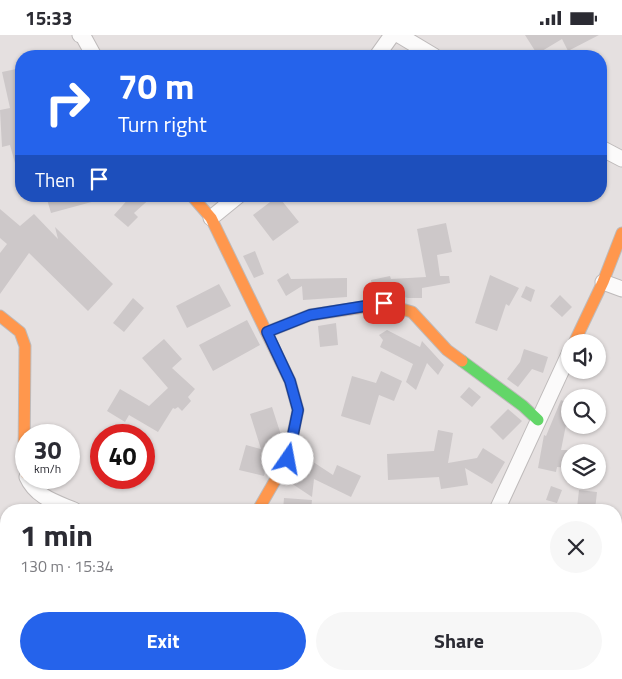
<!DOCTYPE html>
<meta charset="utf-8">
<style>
:root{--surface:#fff;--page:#f7f7f7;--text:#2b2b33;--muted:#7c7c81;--accent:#2563eb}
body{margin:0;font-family:"Titillium Web",sans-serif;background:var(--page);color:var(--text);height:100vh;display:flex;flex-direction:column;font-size:19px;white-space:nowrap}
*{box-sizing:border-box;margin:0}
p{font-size:16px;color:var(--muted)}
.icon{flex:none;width:28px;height:28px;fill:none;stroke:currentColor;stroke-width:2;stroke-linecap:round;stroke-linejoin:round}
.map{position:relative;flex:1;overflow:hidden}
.drawer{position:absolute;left:0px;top:469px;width:622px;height:176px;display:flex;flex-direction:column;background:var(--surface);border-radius:20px 20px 0 0;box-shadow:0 1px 4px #0004}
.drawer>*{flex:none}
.hud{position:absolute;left:15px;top:15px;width:592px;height:152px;border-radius:20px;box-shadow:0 1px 4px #0004;background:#2563eb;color:#fff;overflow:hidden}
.controls{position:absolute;left:561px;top:299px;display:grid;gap:10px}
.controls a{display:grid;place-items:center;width:45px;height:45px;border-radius:50%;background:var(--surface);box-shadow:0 1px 4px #0004;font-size:25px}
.speed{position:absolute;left:15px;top:389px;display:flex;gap:10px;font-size:25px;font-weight:700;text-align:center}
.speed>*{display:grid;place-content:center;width:65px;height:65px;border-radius:50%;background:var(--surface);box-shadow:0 1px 4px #0004;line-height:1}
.speed small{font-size:12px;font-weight:400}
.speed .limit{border:8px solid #d22;background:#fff;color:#111}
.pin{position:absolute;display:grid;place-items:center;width:42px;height:42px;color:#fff;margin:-21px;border-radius:10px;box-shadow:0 2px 8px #0006}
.me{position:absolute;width:55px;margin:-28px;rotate:12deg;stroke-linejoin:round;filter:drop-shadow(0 0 4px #0008)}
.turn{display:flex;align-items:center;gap:18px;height:105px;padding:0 20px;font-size:22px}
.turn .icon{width:65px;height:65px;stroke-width:2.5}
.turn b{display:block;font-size:35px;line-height:42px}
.then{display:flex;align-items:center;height:48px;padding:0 20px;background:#0003;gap:10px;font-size:19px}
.round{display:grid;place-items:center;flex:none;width:52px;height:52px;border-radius:26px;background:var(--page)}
.overview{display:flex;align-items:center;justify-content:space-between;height:85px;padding:0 20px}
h1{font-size:30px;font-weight:700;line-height:38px}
.action{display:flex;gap:10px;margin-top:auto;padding:10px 20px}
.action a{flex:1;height:58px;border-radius:30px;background:var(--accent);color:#fff;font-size:20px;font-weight:700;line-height:58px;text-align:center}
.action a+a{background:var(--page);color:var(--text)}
.status{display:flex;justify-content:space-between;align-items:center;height:35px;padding:0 25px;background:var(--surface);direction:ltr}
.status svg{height:14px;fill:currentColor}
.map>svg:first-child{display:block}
</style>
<div class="status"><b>15:33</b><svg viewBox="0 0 49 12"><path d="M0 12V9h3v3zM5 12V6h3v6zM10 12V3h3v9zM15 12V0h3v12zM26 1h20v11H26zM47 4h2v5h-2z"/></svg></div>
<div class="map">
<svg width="622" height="644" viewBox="0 0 622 644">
<rect width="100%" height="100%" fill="#e5e0e0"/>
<!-- building -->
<path fill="#cdc8c9" d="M525,0h74l-31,16 -6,-12 -25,15z
M21,33v39l-4,1 4,14v52h-3l-8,-29 -8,2 -2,-37 10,-2 -8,-36z
M46,161h53v4l-48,13z
M131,161h22l-19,17 4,4 -10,10 -14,-12z
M278,161l21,26 -26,19 -20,-26z
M0,174l20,17 14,-12 24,25 -3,-12 58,57 -25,27 -59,-58 -29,41v-41l7,-9 -7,-6z
M446,188l6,29 -15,3 3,21h9l1,7 -28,5v10h-14l-9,-2v-3l-26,1 -2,-14 19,-4 1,3 35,-2 -9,-48z
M255,216l9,23 -10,4 -11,-22z
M288,238l3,6 56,-1v19l-44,3 -1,-14 -16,10 -9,-16z
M490,240l29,13 -10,18 -3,-2 -9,27 -22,-8z
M219,249l12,22 -44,22 -11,-22z
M526,251l9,4 -4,12 -10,-5z
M560,260l12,12 -10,10 -12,-11z
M133,263l11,10 -20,24 -11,-9z
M247,285l13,25 -47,26 -14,-26z
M336,288l2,22 -18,2 -2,-21z
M387,295l33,17 2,-6 22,24 -6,10 -11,-12 -11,27 -10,-8 7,-18 -33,-17 3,-7 -4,-5z
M164,304l18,20 -10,9 23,21 -7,8 3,4 -9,10 -4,-4 -3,2 -2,-1 -15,24 -29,-17 -4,7 -18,-11 13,-22 29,17 19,-18 -26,-30z
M524,314l24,8 -5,16 -11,-4 -14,18 -11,-8 13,-17z
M381,336l21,10 -8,20 -15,-6 -9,30 -29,-9 11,-40 24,7z
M469,352l12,10 -9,10 -12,-10z
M561,365l9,4v23l-4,-2 -5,25h9v18l-13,-1 -1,5 -18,-4 6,-33 2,1z
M272,372l9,28 -8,4 -9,37 -25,-6 7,-25 15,4 -11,-35z
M508,374l14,12 -19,19 -13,-13z
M438,395l15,3 -5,30 29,-5 6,-10 22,14 -13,22 -27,-16 3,17 -27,4 -2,-12 -51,3 -1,-26 47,-3z
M301,419l32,21 4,-10 24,11 -10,21 -37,-18 -2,18 -24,-16z
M551,451l11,4 -5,13 -11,-3z
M579,455l18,2 -2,18 -18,-2z
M284,463l28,2 -1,10h-28z"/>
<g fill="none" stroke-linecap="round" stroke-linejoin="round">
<defs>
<path id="street" d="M80,0l3,1 11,20
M399,0l35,21
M377,21l15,-21
M601,113l21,11
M211,183l27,-22
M603,247l19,7
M27,442c9,20 28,25 47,33
M497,475l73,-158
M616,526l6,3
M420,639l3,5
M85,644l3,-5
M372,644l4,-5"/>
<path id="fast" d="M462,326l61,45 15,14"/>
<path id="slow" d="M192,161l19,22 79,163 8,29 -10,48 -30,52
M0,281l20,16 5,14 -1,113 2,14
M267,297l43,-17 74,-11 28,8 35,38 15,11
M574,308l29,-61 19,-49"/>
</defs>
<!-- street casing -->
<use href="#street" stroke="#bebaba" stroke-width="17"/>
<!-- fast casing -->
<use href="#fast" stroke="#bebaba" stroke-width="13"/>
<!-- slow casing -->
<use href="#slow" stroke="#bebaba" stroke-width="13"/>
<!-- street -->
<use href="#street" stroke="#fbfafa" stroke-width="15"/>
<!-- fast -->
<use href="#fast" stroke="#63d668" stroke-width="11"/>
<!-- slow -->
<use href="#slow" stroke="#ff974d" stroke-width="11"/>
</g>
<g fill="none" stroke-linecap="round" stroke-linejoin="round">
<defs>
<path id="route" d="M288,424l10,-49 -8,-29 -23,-49 43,-17 74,-12"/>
</defs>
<!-- route casing -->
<use href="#route" stroke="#184099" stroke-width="12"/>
<!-- route -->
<use href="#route" stroke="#2563eb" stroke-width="9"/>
</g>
</svg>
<div class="controls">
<a><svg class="icon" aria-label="sound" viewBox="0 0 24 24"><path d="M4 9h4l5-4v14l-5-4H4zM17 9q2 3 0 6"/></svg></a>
<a><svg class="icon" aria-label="search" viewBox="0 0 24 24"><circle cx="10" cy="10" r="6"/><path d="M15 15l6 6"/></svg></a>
<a><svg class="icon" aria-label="layers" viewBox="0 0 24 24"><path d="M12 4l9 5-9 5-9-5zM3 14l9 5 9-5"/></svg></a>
</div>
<div class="speed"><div>30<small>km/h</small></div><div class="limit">40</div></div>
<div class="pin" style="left:384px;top:268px;background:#d93025"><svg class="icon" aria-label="arrive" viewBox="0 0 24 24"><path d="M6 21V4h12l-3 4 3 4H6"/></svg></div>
<svg class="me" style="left:288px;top:424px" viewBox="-20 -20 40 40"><circle r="19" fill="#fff"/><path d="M0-13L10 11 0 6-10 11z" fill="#2563eb"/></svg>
<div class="hud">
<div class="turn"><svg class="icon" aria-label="right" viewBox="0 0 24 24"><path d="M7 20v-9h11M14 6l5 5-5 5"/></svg><div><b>70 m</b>Turn right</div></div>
<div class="then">Then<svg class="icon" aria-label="arrive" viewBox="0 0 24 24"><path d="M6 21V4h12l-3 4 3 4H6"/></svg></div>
</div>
<section class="drawer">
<div class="overview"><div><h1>1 min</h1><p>130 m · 15:34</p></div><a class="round"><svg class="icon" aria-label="close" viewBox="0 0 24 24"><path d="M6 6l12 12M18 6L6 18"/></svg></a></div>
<div class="action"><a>Exit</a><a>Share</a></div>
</section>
</div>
